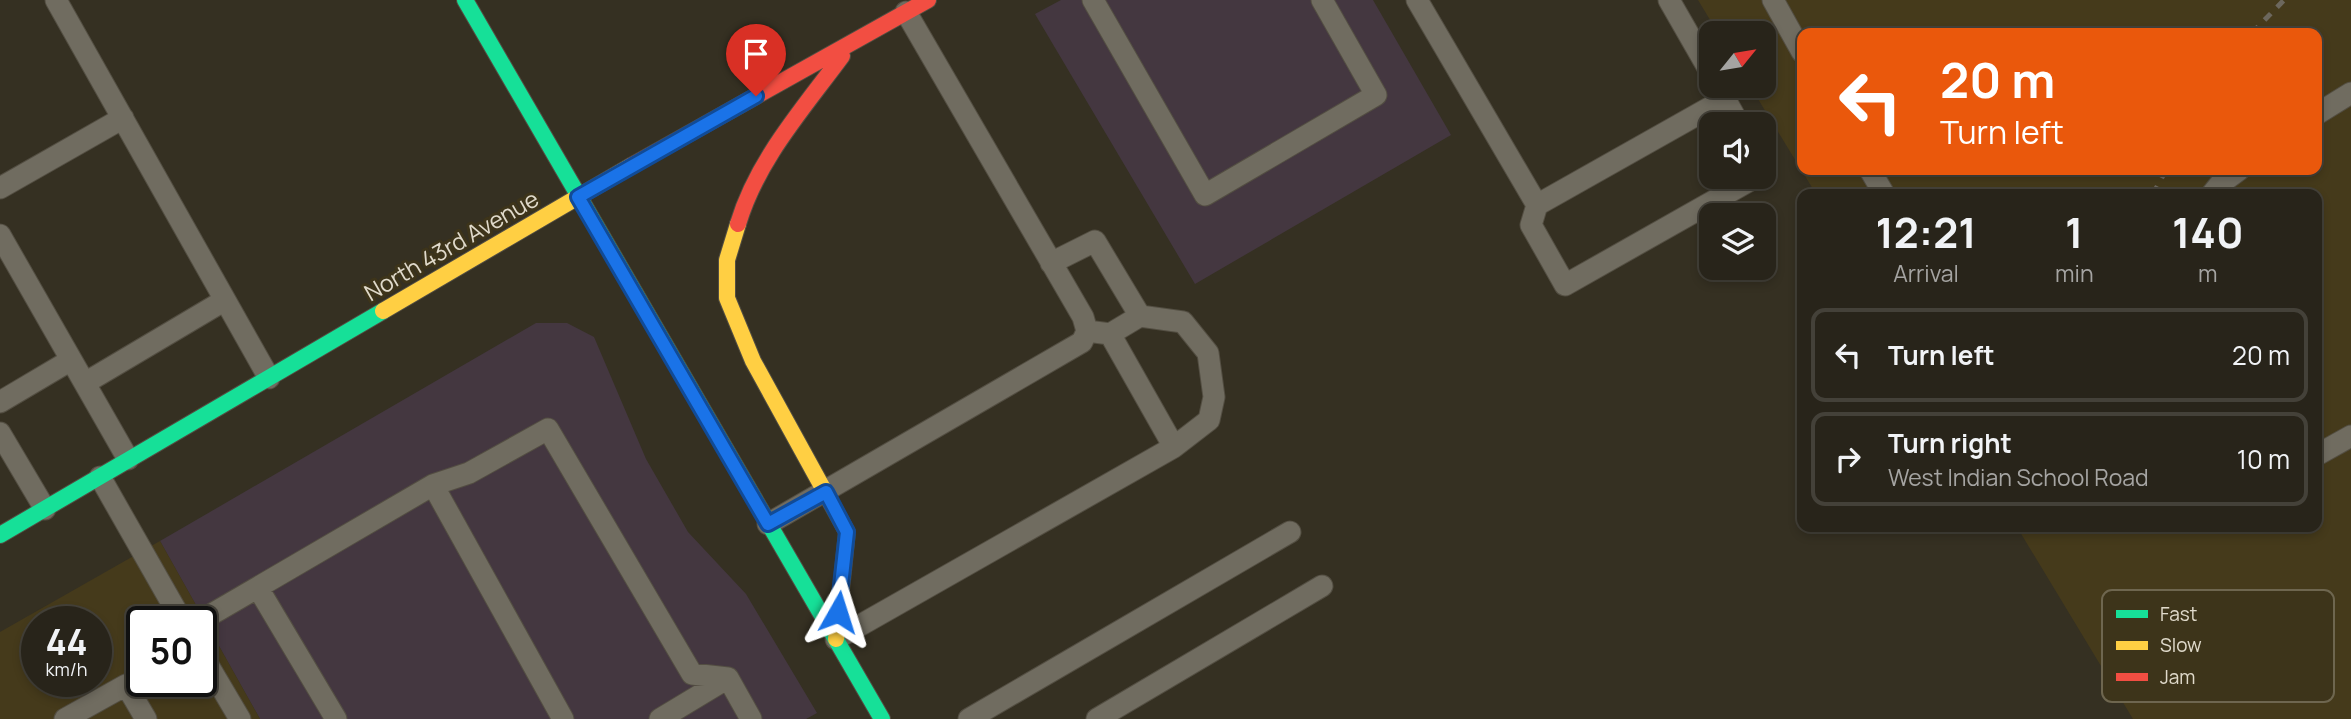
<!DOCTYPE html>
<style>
:root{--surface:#28241a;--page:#343027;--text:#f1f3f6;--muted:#a5a4a2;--line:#444139}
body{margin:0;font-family:Manrope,sans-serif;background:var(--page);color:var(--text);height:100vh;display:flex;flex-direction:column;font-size:26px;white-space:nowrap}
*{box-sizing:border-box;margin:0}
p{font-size:23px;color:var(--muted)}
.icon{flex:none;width:38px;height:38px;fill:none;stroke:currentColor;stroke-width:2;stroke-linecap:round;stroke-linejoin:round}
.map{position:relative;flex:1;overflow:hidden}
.panel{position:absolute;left:1797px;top:189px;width:525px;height:343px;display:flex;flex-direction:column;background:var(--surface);border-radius:14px;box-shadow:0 4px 10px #0003,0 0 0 2px var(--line)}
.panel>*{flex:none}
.banner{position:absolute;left:1797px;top:28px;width:525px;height:147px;border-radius:14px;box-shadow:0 4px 10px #0003,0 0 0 2px var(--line);background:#ea580c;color:#fff;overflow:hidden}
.needle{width:46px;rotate:60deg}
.buttons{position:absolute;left:1699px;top:21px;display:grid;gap:14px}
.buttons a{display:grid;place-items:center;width:77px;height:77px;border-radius:14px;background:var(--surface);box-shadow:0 4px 10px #0003,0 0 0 2px var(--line);font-size:35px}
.speed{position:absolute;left:21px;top:606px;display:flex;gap:14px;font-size:35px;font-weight:700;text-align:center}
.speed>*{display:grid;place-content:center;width:91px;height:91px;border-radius:50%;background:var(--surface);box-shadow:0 4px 10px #0003,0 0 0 2px var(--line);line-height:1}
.speed small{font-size:18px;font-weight:400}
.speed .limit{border:4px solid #111;border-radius:10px;background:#fff;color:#111}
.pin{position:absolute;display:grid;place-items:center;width:60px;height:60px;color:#fff;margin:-72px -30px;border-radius:50% 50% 50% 0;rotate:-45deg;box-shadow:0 0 7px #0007}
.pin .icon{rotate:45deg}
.me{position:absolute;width:77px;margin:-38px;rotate:6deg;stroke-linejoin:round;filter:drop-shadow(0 0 5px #0008)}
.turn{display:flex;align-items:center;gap:24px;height:147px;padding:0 28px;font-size:32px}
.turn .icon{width:91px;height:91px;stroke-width:2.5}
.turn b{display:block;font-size:49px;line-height:60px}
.eta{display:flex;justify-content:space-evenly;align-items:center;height:119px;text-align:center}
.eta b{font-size:42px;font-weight:700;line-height:49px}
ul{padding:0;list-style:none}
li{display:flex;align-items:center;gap:21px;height:94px;margin:0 14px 10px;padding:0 14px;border:4px solid var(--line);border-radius:14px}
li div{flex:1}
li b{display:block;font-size:26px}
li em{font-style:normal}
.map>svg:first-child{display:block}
</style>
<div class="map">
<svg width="2351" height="719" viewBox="0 0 2351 719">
<rect width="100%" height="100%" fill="#353022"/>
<!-- commercial -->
<path fill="#443740" d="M1061,0h312l78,135 -256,149 -160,-270z
M536,323h31l27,14 52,122 42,73 58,62 71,119 -11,6h-546l-100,-178z"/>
<!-- built -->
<path fill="#453a1b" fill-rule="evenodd" d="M1698,0h653v719h-218l-116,-192h300v-333h-501l-66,-108h14v-53h-46zM1802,33h515v137h-515z
M160,541l100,178h-260v-87zM37,621h59v60h-59zM142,621h59v60h-59z"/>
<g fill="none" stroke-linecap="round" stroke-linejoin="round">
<defs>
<path id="lane" d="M56,0l213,378
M1093,0l112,195 171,-100 -54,-95
M1417,0l120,205
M1669,0l43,75
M1773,0l29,52
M2317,114l34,-21
M1739,124l-14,-25 -188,106 -6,20 34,60 191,-108
M1870,170l14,24
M0,188l123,-70
M2212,194l8,-10 19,-14
M0,235l128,224
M1051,263l44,-22 45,75 -30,18
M1140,316l43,6 25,31 6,44 -5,23 -35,27
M85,383l140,-83
M0,402l71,-42
M0,433l45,76
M2317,455l34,-19
M100,477l82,144
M433,485l130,234
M768,524l314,-182 5,-11 -4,-14 -177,-305
M258,588l78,131
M200,621l233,-136 36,-12 79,-44 144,245 36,4
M836,639l338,-192 -64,-113 -23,-3
M201,653l39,66
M728,678l23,41
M65,719l61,-34 20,34
M660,719l68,-41
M969,719l321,-187
M1097,719l225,-133"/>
<path id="fast" d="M465,0l417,719
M0,535l383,-224"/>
<path id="slow" d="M738,224l-11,36v38l26,63 94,171 -11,107
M383,311l248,-145"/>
<path id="jam" d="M631,166l297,-166
M738,224c19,-64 65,-115 104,-168"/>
</defs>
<!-- lane casing -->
<use href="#lane" stroke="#534e42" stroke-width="23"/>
<!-- fast casing -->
<use href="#fast" stroke="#534e42" stroke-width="18"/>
<!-- slow casing -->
<use href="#slow" stroke="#534e42" stroke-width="18"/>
<!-- jam casing -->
<use href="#jam" stroke="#534e42" stroke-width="18"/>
<!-- lane -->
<use href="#lane" stroke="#706c60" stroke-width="21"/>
<!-- fast -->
<use href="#fast" stroke="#16e098" stroke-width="16"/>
<!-- slow -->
<use href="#slow" stroke="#ffcf43" stroke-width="16"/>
<!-- jam -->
<use href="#jam" stroke="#f24e42" stroke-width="16"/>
<!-- rail -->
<path stroke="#6c675d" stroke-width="5" stroke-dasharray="9 9" stroke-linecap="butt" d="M2252,33l32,-33
M2153,194l13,-24"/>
</g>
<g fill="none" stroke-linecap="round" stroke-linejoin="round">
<defs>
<path id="route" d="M756,96l-178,101 190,327 58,-32 21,40 -9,80"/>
</defs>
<!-- route casing -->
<use href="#route" stroke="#114b97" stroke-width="18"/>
<!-- route -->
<use href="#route" stroke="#1a73e8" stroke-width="12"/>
</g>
<g text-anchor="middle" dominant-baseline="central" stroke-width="6" stroke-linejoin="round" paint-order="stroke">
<!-- street labels -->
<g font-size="23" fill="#e0dacb" stroke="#3d341a">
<text transform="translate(451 245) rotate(-30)">North 43rd Avenue</text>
</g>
</g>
<!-- legend -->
<rect x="2102" y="590" width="232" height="112" rx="10" fill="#3d341a" stroke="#6e664f" stroke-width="2"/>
<rect x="2116" y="610" width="32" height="8" fill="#16e098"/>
<rect x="2116" y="641" width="32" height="9" fill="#ffcf43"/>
<rect x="2116" y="673" width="32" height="8" fill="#f24e42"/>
<g font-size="19" fill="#e0dacb">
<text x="2160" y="621">Fast</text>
<text x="2160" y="652">Slow</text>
<text x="2160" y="684">Jam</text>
</g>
</svg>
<div class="buttons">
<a><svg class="needle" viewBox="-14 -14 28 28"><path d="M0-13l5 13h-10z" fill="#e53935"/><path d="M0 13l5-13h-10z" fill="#a5a4a2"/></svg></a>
<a><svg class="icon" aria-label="sound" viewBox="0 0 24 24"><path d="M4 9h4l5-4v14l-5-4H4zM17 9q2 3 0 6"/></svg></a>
<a><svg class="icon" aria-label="layers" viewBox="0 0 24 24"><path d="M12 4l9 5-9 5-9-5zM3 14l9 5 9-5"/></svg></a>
</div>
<div class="speed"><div>44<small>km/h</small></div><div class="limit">50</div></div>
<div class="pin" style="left:756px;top:96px;background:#d93025"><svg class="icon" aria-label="arrive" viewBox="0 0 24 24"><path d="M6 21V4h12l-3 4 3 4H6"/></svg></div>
<svg class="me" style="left:838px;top:612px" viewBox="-20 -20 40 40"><path d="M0-17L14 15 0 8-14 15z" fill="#1a73e8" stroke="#fff" stroke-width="4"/></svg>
<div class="banner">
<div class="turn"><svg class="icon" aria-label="left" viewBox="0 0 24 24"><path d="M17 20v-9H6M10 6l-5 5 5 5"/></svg><div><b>20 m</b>Turn left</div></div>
</div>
<section class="panel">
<div class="eta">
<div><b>12:21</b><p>Arrival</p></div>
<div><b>1</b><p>min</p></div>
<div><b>140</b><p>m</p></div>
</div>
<ul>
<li><svg class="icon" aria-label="left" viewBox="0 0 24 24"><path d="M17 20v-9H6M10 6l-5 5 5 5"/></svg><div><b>Turn left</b></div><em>20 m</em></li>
<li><svg class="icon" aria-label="right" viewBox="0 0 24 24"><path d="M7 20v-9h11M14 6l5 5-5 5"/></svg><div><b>Turn right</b><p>West Indian School Road</p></div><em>10 m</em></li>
</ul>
</section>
</div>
